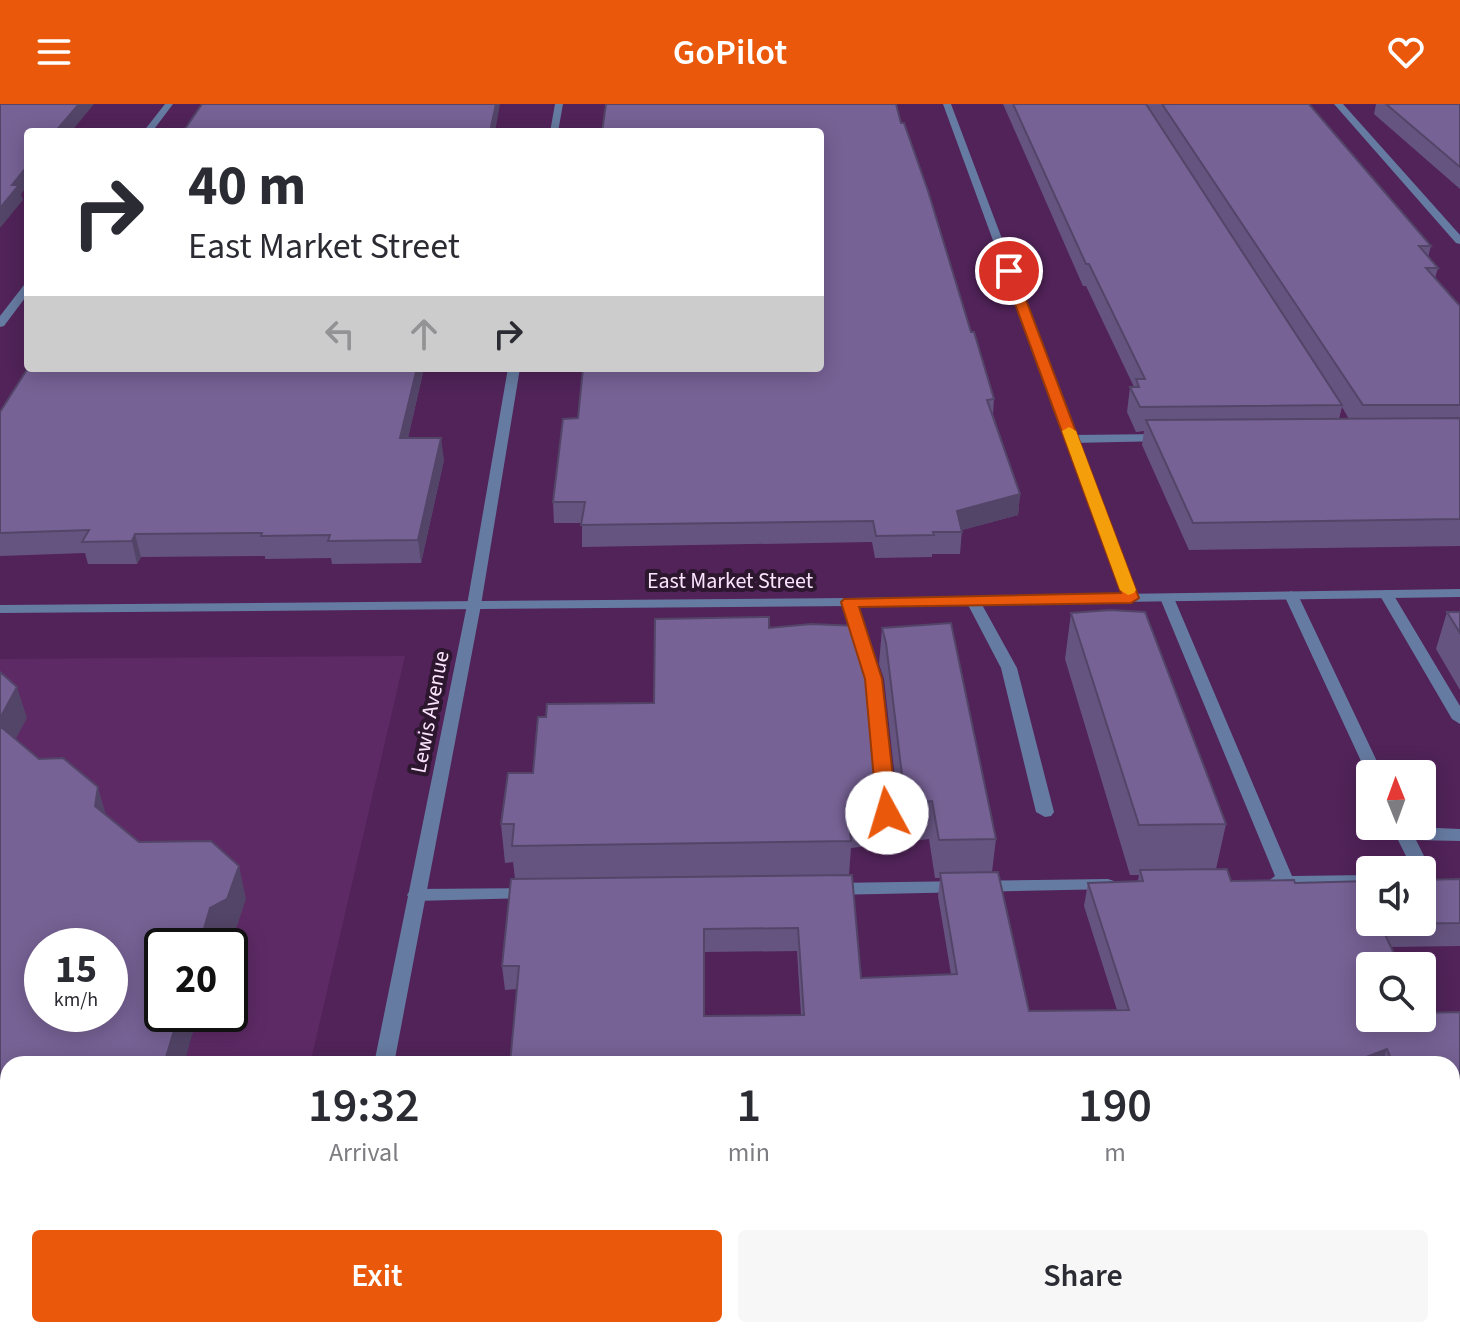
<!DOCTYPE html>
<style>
:root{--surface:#fff;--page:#f7f7f7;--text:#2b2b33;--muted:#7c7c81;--accent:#ea580c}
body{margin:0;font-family:"Source Sans 3",sans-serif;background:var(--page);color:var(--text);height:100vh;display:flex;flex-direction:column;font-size:30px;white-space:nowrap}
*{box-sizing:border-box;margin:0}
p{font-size:26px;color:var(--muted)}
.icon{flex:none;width:44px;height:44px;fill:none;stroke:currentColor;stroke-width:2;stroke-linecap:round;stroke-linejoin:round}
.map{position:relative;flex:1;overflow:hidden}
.sheet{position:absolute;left:0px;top:952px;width:1460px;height:282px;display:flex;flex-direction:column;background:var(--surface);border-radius:24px 24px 0 0;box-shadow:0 4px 20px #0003}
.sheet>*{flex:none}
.banner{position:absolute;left:24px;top:24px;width:800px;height:244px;border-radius:8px;box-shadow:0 4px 20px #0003;background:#fff;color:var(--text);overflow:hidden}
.needle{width:52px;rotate:359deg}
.controls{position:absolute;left:1356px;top:656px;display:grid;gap:16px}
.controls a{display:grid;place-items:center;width:80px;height:80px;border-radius:8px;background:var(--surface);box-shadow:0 4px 20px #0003;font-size:40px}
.speed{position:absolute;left:24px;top:824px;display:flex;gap:16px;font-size:40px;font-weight:700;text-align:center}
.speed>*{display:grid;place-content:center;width:104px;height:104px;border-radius:50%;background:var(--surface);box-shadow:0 4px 20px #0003;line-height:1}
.speed small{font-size:20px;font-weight:400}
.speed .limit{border:4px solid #111;border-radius:12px;background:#fff;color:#111}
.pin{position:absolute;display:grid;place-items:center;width:68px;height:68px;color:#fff;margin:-34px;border:4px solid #fff;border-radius:50%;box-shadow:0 2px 8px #0007}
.me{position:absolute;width:88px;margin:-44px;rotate:354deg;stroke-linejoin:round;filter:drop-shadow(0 0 6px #0008)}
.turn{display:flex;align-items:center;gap:28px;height:168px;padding:0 32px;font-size:36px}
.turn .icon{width:104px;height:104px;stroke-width:2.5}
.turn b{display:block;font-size:56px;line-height:68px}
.lanes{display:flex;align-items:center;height:76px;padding:0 32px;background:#0003;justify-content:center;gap:40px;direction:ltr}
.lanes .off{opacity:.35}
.eta{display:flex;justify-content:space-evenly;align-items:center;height:136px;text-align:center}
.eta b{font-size:48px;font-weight:600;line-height:56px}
.action{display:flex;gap:16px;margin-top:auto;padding:16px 32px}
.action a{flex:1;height:92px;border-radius:8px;background:var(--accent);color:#fff;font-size:32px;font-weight:600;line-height:92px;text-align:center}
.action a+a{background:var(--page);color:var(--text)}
header{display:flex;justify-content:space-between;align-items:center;height:104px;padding:0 32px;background:var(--accent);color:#fff;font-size:36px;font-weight:600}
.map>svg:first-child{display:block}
</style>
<header><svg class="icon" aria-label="menu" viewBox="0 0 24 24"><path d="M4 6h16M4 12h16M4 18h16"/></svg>GoPilot<svg class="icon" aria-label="heart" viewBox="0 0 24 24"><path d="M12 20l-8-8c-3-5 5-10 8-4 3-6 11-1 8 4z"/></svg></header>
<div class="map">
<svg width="1460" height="1233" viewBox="0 0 1460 1233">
<rect width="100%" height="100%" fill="#512359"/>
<!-- built -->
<path fill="#5e2a66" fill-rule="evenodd" d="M405,552l-95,408h-302v266h239l180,4v3h-427v-678zM42,842h68v68h-68zM162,842h68v68h-68z"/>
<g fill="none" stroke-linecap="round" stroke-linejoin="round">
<!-- service -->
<path fill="#667ba1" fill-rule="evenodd" d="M1162,330l6,4 -2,3 -94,2 -6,-4 6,-4z
M1386,486l7,4 67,112v18l-8,-5 -73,-125z
M1291,487l7,4 85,179h-13v4l-3,-4 -83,-179z
M1167,490l7,4 118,278 78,-1v12l-100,-1 -3,-4 8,-6 -115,-278z
M973,493l7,4 37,67 37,144 -3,4 -6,1 -9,-5 -35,-144 -35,-67z
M850,494l7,4 24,77 13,122 -8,5 -8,-5 -13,-122 -22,-77z
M1391,722l69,3v12l-44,-1 20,40 -3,4 -11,1v-15h-9z
M1108,775l6,2 3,4 -3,4 -282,6 -6,-2 -3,-4 3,-4 6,-2z
M528,784l6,2 3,4 -3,4 -118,3 -6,-2 -3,-4 3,-4 6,-2z
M322,1226h24l-1,7h-24z"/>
<!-- minor -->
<path fill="#667ba1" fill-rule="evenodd" d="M165,0h8l-21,28h-9z
M555,0h8l-5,28h-8z
M943,0h8l187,494 -2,3h-10l-2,-3z
M1334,0h9l117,131v9l-4,-1z
M28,180v10l-24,32 -4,1v-11l24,-31z
M508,264h12l-39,237 -87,459h-20l93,-459z
M1452,1136h8v18h-8z
M951,1226h24l1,7h-24z"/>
<!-- tertiary -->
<path fill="#667ba1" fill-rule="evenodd" d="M1460,485v8l-610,9 -850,7v-8l850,-7z"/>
</g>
<!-- wall -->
<path fill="#665480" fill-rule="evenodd" d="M1003,0h306l122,142 -3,11 10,11 -3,10 25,28v240l-271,4 -47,-105 2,-14 -8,1 -9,-20 3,-25h4l-48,-101h-3zM1342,303l7,12h-10z
M1376,0h84v85l-86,-75z
M901,19l93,276 -1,15 27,80 -2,21 -56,15 -2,24h-28v3l-57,1 -3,-16 -290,5v-24h-28l-1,-21 25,-84z
M28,264h396l-16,70 36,22 -23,103 -89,1 -1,-6 -66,1v-3l-124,1 -4,7h-49l-3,-11 -85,3v-144z
M1447,508h13v78l-24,-41z
M1071,509l155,211 -10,45 15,12 64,2 165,-4v67l-69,1 -21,71 90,-6v98h-8v-46h-942l7,-75 -12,1 -3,-24 13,-87 -2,-17 -8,1 -4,-39 32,-51 13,-56 108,-14 115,-75 108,148 11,8 7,-5 -11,-100 -5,-15 3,-36 114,211 -4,33 37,139 88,-1 -33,-104 4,-23 50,-2 1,-6h-9l-65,-216zM929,735l6,39h5l-2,18 13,78 -90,4 -12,-103 2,-27zM797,847l4,64 -97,1v-64z"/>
<!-- shaded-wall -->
<path fill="#534568" d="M79,0h15l-23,28h-16z
M496,0h4l-5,28h-5z
M28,61v20l-7,9 2,6 -23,28v-20l12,-23z
M417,264h7l-21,92 -3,-22z
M441,334l3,22 -23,103 -3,-23z
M1020,390l-2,21 -63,17 2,-21z
M135,430l6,23 -4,7 -5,-23z
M17,583l10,31 -20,37 -7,-22v-15z
M98,683l9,32 -12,-13z
M239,762l7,33 -11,33 -17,9 -1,5h-18l11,-38z
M179,910h19l-14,50h-20z
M1387,945l-5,15h-34z
M75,1226h23l-2,7h-23z"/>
<!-- building -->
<path fill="#776295" stroke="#534568" stroke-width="2" fill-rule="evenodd" d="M0,0h79l-24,28h-27v33l-16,20h7l-19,23z
M202,0h294l-6,28h-307z
M606,0h290l5,19h3l24,68 43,141h3l20,67 -7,1 33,94 -63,17 5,21h-29l1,3 -58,1 -3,-15 -292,4 4,-23h-32l10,-83 15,-1 5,-50h237v-236h-218z
M1013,0h133l196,301 -202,2 -10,-20h9l-3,-8h9l-56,-115h-3z
M1162,0h147l122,142h-12l19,22h-12l34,38v99h-97z
M1386,0h74v63z
M28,264h389l-17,70h41l-23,102 -90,1 2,-6 -69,1 1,-3 -127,1 -3,7 -50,1 7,-12 -89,3v-121z
M1460,314v101l-267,4 -47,-103z
M1110,506l35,2 81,212 -87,1 -68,-212z
M1447,508h13v21z
M769,513v11l42,-4 48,2 5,17 13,133 11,8 14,-9 -16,-132 -4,-15 69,-5 45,216 -57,1 -7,-39 -84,10 3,30 -339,5 2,-22h-13l7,-51h25l5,-56h8l1,-13 107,-1 1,-84z
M0,568l17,15 -17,31z
M0,622l39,33 24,-1 35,29 -3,19 44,36 72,-1 28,25 -12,33 -17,9 -11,38h-37v68h17l-15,50h-156v266h67l-2,7h-73zM42,842h68v68h-68z
M1227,765l4,12 63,-1 1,3 75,-2v41h52v-42l38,-1v44l-80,1 20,42h-30v52h52v-5l38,-1v74h-8v-22h-59l-6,-15 -39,15h-838l9,-98h-17l9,-87 341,-4 9,103 96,-4 -17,-101 58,-1 31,139 100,-1 -41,-127 55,-2 -3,-11zM798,824l6,87 -100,1v-87z"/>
<!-- route -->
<path fill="#ea580c" stroke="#983908" stroke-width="2" d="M1009,164l6,3 124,327 -8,5 -272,4 23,72 15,134 -10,6 -10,-6 -12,-134 -24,-77 3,-3 277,-6 -118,-322z"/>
<!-- slow -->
<path fill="#f59e0b" d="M1069,323l7,4 60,159 -2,3 -6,2 -8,-5 -58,-159z"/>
<g text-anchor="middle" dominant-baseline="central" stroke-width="8" stroke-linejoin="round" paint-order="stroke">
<!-- street labels -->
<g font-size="22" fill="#fae4fd" stroke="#2c172f">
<text x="730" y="477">East Market Street</text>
<text transform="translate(430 608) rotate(-79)">Lewis Avenue</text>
</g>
</g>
</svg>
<div class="controls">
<a><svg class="needle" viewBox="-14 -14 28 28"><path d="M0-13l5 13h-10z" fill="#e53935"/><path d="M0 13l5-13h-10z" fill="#7c7c81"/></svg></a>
<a><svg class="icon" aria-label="sound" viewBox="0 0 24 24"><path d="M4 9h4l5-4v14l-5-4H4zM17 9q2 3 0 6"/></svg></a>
<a><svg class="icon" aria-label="search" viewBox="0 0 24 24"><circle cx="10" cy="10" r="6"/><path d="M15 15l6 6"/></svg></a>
</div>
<div class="speed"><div>15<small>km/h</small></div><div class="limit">20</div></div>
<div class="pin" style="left:1009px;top:167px;background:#d93025"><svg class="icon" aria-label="arrive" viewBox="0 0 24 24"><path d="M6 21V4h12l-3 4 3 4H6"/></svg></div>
<svg class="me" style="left:887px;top:709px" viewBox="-20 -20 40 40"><circle r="19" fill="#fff"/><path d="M0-13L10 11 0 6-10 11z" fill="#ea580c"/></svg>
<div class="banner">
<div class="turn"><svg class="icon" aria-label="right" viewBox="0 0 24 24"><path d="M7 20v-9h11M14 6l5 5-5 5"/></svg><div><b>40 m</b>East Market Street</div></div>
<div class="lanes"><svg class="icon off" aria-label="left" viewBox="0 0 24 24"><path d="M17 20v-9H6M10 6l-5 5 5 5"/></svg><svg class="icon off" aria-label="ahead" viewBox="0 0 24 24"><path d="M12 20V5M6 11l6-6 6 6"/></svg><svg class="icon" aria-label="right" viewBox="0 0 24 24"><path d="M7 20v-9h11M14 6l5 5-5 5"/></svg></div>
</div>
<section class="sheet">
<div class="eta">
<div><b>19:32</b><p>Arrival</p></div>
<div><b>1</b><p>min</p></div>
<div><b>190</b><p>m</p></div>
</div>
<div class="action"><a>Exit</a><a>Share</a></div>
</section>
</div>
